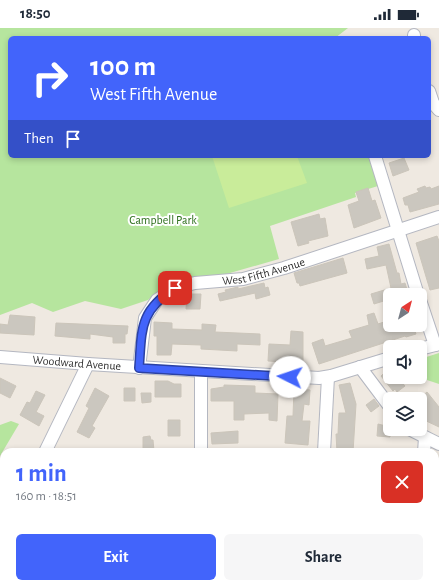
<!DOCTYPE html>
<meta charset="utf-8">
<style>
:root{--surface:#fff;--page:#f6f6f7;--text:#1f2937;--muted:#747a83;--accent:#4264fb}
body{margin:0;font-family:"Alegreya Sans",sans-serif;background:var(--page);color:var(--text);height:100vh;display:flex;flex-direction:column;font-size:15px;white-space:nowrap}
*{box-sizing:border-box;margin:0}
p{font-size:13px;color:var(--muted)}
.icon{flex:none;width:22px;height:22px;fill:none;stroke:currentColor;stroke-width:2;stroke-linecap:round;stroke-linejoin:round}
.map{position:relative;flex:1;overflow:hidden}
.details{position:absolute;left:0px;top:420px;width:439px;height:140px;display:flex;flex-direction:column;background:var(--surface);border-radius:12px 12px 0 0;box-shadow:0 2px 6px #0003}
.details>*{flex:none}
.top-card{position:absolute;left:8px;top:8px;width:423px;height:122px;border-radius:6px;box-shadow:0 2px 6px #0003;background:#4264fb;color:#fff;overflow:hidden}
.needle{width:26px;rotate:36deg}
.tools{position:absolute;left:383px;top:260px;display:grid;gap:8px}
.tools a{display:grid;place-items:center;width:44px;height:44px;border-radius:6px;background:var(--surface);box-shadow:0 2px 6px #0003;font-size:20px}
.pin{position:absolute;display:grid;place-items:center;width:34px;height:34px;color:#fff;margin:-17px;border-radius:8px;box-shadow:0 2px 6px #0006}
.me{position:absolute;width:44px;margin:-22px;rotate:274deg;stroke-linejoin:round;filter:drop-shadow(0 0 3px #0008)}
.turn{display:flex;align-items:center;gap:14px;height:84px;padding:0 16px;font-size:18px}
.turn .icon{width:52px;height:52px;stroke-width:2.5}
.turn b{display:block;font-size:28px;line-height:34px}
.then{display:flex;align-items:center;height:38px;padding:0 16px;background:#0003;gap:8px;font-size:15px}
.round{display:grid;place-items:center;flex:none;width:42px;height:42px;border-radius:6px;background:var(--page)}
.headline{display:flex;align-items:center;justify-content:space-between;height:68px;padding:0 16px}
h1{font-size:24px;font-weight:700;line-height:30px;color:var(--accent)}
.primary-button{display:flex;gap:8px;margin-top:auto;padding:8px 16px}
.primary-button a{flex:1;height:46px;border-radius:6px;background:var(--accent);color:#fff;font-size:16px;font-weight:700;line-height:46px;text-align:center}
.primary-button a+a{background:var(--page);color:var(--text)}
.status{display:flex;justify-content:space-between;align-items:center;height:28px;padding:0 20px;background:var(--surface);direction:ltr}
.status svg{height:11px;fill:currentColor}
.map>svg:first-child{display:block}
</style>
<div class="status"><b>18:50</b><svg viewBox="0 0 49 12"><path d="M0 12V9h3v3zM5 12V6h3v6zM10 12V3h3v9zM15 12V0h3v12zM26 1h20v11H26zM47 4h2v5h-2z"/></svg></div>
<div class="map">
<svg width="439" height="560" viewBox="0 0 439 560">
<rect width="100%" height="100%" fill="#efe9e1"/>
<!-- green -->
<path fill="#b6e59e" d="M0,0h348l-13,10h-325v118h360l8,30 -23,7 1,4 -86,29 9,33 -70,20 -28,2 -25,12 -8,7 -27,9 -36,-8 -32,11 -21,-9 -32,12z
M439,325v31l-12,-4 -7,-21z
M11,393l8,3 -19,32v-31z"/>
<!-- pitch -->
<path fill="#c9ec9a" d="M212,128h85l10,27 -78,25z"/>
<!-- building -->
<path fill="#cbc7bf" stroke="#cbc5ba" d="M404,130l5,12 -16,6 -4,-13z
M425,158l1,2 4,-1 1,2 8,-3v18l-29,8 -2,-7h-3l-2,-7 16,-6 -2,-3z
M368,160l4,13 3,-1 6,18 -27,10 -6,-23 11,-4 -3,-9z
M319,186l1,5 5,-1 3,18 -20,5 1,2 -11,3 -7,-24z
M437,208l2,5v47l-9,2 -14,-47z
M389,216l8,29h2l2,11 4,-1 3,10 -18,2v4l-16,5 -3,-10 20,-6 -5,-23 -19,4 -2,-10 14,-3 -2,-9z
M343,230l4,15 -47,13 -1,-3h-2l-3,-10z
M264,255l1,5 3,-1 2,8 -14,4 -1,-6 -35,8 -2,-7 8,-2 -1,-2 13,-3v2z
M187,266h14l-1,15h-14z
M374,285l4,11 12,-4v5h23l3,9 -10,3 -1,-1 -86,28 -7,-21 11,-4 2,7 27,-8 -3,-7 20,-6 -2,-10z
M10,287l25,2 -1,18 -34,-2v-9l8,1z
M154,294l18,1v6l30,1v-6l14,1 -1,7 45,2v11l-23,-1v7l-36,-2v-4l-29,-1 -1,11h-14v-19h-3z
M56,295l72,3 -1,8h-2v9h-12v-6l-23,-3v5l-35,-3z
M291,303l12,1v31l-35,-2 1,-17 21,1z
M390,340v9h7l8,9 -8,6 -2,-3 -2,2 -12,-15z
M0,350l16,8 -6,12 -10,-5z
M155,353h13l6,3h7v13h-26z
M350,355l6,21 -3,48h-16l-1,-18h2l1,-21h7l-7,-28z
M224,357l31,1v7l23,1 -1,27 -8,-1v-7l-25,1v6h-10v-19h-23v-12l13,-2z
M95,360l14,8 -17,30 3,2 -6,10 -12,-6 12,-24 -3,-2z
M124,360h11v13h-11z
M294,361l16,1 -1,15 -5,-1 -2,17h8l-2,24 -23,-2 2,-27h6z
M36,363l9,4 -9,17 8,4 -5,10 -19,-11 7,-13 3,1z
M427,364l12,15v20l-19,-9v-20z
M141,365h10v9l-9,1z
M374,371l5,7 -8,6 -5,-7z
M168,392h12v16h-12z
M378,396l12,3v10l-13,-1z
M238,403v12l-26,1 -1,-11z
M150,408l1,4h2l1,11h-11v-14z"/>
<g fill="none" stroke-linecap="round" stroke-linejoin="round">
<defs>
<g id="minor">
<path d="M414,7v3"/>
<path d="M429,63l4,12 6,7"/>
<path d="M375,128l43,139"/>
<path d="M420,272l15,45"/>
<path d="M420,321l19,-5"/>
<path id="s1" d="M0,329l88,7 231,14 12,-2 59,-18"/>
<path d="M360,339l30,40"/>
<path id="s2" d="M139,340l6,-50 12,-18 18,-12 20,-5 48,-4 41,-11 155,-51"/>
<path d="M409,401l30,15"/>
<path d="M45,424l43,-88"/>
<path d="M201,424v-80"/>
<path d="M324,424l4,-75"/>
<path d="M424,424l1,-14"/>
<path d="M21,556v4"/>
<path d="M200,556v4"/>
<path d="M317,560v-4"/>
<path d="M411,560l1,-4"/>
</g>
</defs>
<!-- minor casing -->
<use href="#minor" stroke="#b4b7c1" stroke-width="14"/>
<!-- minor -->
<use href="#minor" stroke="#fff" stroke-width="12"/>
</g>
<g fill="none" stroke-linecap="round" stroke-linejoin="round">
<defs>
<path id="route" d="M175,260c-36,23 -33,41 -36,80l151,9"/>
</defs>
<!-- route casing -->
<use href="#route" stroke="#2b41a3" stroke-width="10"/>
<!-- route -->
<use href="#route" stroke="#4264fb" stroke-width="7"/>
</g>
<g text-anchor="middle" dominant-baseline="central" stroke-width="4" stroke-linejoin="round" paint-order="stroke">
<!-- park labels -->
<g font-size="12" fill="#2c6e1b" stroke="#fff">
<text x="163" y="192">Campbell Park</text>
</g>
<!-- street labels -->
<g font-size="12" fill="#2e2e2e" stroke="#fff">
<text stroke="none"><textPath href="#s2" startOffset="184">West Fifth Avenue</textPath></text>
<text stroke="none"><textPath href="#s1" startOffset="77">Woodward Avenue</textPath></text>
</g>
</g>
</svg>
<div class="tools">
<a><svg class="needle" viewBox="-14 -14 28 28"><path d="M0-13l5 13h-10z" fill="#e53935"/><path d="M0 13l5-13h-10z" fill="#747a83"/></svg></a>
<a><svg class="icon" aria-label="sound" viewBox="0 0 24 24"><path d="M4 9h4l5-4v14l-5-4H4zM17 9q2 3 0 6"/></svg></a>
<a><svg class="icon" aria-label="layers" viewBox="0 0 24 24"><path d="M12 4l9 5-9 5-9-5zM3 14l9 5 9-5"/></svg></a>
</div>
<div class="pin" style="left:175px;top:260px;background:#d93025"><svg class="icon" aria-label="arrive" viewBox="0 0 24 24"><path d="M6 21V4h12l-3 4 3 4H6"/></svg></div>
<svg class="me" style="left:290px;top:349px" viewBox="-20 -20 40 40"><circle r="19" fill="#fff"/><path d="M0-13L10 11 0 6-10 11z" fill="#4264fb"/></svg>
<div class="top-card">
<div class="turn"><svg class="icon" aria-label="right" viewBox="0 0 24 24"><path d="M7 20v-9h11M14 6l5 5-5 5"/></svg><div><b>100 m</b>West Fifth Avenue</div></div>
<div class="then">Then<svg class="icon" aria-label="arrive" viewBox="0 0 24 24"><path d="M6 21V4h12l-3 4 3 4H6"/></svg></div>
</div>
<section class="details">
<div class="headline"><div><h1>1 min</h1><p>160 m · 18:51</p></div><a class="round" style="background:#d93025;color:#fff"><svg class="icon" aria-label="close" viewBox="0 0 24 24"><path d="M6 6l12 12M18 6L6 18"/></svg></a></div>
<div class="primary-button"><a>Exit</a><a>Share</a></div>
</section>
</div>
